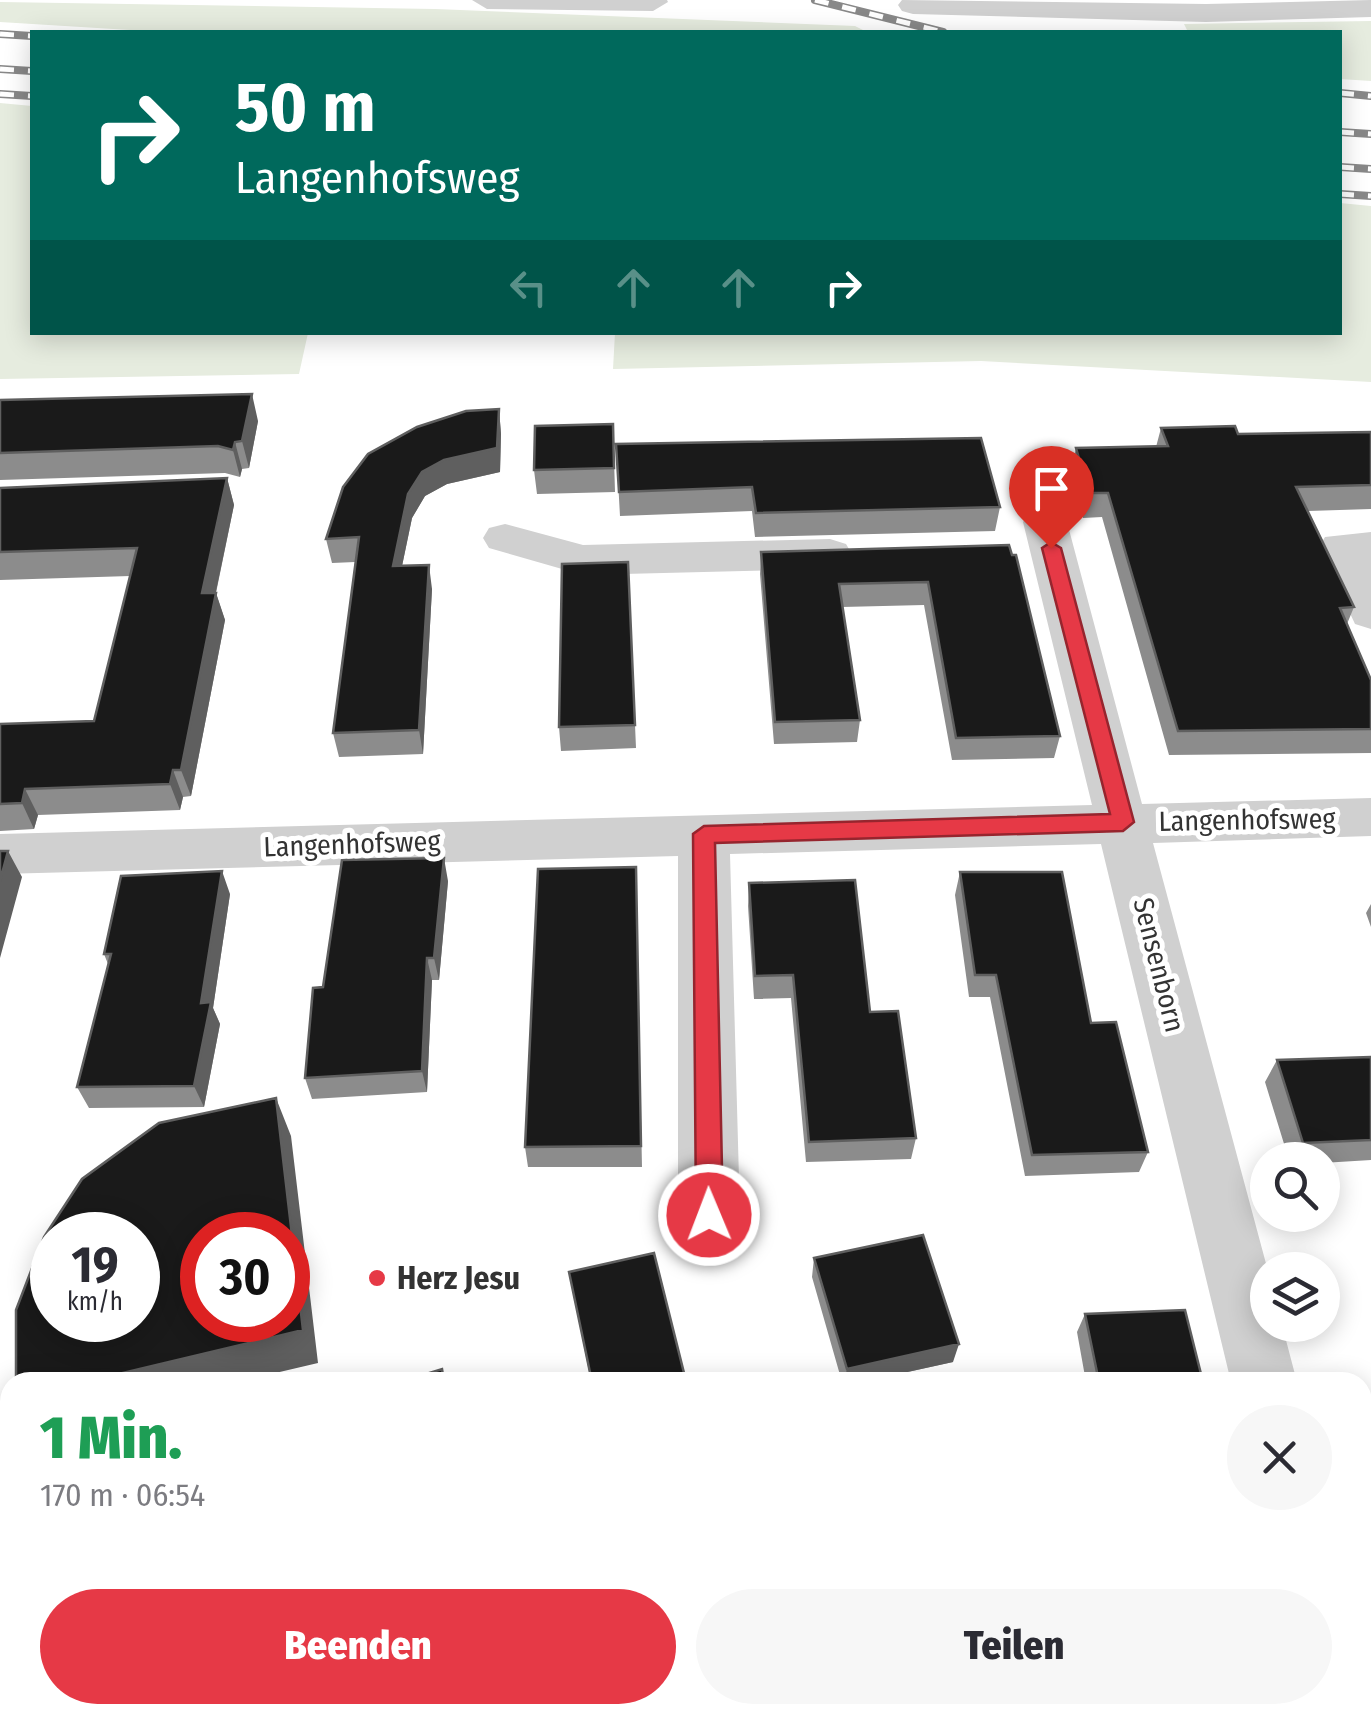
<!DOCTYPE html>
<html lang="de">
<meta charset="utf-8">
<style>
:root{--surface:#fff;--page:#f7f7f7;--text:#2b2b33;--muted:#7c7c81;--accent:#e63946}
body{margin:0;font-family:"Fira Sans Condensed",sans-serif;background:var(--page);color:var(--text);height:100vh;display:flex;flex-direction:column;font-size:38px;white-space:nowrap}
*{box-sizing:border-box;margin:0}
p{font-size:32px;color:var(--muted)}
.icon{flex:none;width:55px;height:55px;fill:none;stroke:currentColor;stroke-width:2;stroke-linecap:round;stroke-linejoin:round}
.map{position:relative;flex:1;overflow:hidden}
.panel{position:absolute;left:0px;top:1372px;width:1372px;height:352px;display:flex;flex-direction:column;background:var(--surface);border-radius:30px 30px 0 0;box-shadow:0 5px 25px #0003}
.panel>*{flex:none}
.top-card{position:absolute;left:30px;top:30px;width:1312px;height:305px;border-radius:0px;box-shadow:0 5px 25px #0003;background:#00695c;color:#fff;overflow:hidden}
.tools{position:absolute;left:1250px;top:1142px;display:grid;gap:20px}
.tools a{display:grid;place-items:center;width:90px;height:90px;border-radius:50%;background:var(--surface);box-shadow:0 5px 25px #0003;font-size:50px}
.speed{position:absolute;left:30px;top:1212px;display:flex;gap:20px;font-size:50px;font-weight:700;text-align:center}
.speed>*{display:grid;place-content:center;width:130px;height:130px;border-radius:50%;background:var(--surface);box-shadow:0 5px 25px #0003;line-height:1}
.speed small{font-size:25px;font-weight:400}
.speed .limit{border:15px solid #d22;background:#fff;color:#111}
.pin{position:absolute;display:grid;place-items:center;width:85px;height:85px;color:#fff;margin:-102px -42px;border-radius:50% 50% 50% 0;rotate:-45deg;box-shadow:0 0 10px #0007}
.pin .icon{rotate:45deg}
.me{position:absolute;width:110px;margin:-55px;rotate:359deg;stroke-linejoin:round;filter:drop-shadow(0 0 8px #0008)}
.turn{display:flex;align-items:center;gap:35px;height:210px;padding:0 40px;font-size:45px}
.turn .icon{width:130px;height:130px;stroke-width:2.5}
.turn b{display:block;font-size:70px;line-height:85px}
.lanes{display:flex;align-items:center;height:95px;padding:0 40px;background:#0003;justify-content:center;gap:50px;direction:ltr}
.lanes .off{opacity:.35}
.round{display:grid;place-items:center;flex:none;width:105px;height:105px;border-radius:52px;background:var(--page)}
.overview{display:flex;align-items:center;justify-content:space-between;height:170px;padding:0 40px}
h1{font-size:60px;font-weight:800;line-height:75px;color:#1e9e55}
.action{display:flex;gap:20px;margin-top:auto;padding:20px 40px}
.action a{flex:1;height:115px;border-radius:60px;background:var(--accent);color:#fff;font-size:40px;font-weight:800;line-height:115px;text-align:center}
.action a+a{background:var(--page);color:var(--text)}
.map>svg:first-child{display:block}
</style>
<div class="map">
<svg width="1371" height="1723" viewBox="0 0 1371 1723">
<rect width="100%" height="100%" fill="#fff"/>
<!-- green -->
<path fill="#e6ecdf" d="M0,2l435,7 420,17 12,6h-705l-162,-10z
M1371,21v60l-31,-2v-47h-152l-4,-8z
M0,103l32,3v226l276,1 -9,41 -299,5z
M1340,203l31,3v176l-390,-21 -368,8 2,-36 725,-1z"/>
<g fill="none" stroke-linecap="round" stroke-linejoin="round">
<!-- minor -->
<path fill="#d0d0d0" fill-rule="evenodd" d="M472,0h195l1,2 -15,9 -166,-2z
M902,0l304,4 165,-4v17l-165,5 -293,-8 -11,-3 -4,-6z
M1045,508l15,4 7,10 75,282 229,-6v38l-218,7 115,428v54h14l15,57h-66l-130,-538 -371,10 10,361 -9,20 -22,8 -22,-8 -9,-20v-359l-678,18v-40l1092,-29 -69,-283 7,-10z
M505,524l78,21 247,-6 16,5 6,10 -6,10 -16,5 -247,6 -94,-27 -6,-10 6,-10z
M1371,532v97l-16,-5 -36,-77 6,-10z
M1371,1620v74l-9,4v-74z
M1199,1715h89l-4,8h-89z"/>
<defs>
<path id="rail" d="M815,0l128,32
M0,34l32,2
M0,69l32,2
M1340,93l31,3
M0,94l32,2
M1340,132l31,2
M1340,167l31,2
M1340,194l31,2"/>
</defs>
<!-- rail casing -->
<use href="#rail" stroke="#888" stroke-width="8"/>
<!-- rail -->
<use href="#rail" stroke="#fff" stroke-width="5" stroke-dasharray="14" stroke-linecap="butt"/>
</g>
<!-- wall -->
<path fill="#8c8c8c" d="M0,400l258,21 -9,47 -7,1 -2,8 -15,-4 -225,7z
M499,409l2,25 -1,38 -53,12 -22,12 -13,22 -10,48 30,23 -9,165 -84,3 -6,-24 22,-171 -23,1 -6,-24z
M613,424l2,68 -78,2 -3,-24z
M1161,428l77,6 133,-2v77l-63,2 46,96 -7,17 24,56v73l-202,2 -67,-238 -19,1 -12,-46 5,-24 80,-1z
M616,444l384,63 -5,24 -240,6 -3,-26 -132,5z
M227,478l7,27 -18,88 9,27 -34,176 -8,1 -3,13 -142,5 -4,14 -34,2v-107l94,-3 36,-145 -130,4v-92z
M1009,545l51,191 -6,22 -102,2 -28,-155 -82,2 18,113 -3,22 -83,2 -14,-170 1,-22z
M628,562l8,186 -75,3 -2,-24z
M636,867l6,300h-114l-3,-20z
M960,872l131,151 57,129 -9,20 -114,4 -35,-179h-21l-14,-102z
M448,881l-9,99h-7l-5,112 -115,7 -7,-21 18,-91z
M749,883l121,129 46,126 -5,21 -105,3 -15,-164 -37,1 -6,-93z
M230,894l-17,114 7,16 -16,83 -115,1 -12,-21 31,-123 -4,-10z
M1371,904v23l-5,-14z
M1371,1057v103l-49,3v-3h-33l-24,-78 12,-22z
M814,1258l139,104 -91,20h-20l-30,-105z
M569,1272l115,101v9h-93z
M1085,1314l118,68h-117l-9,-50z
M902,1715h143l-18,8h-122z"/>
<!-- shaded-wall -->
<path fill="#5f5f5f" d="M252,394l6,27 -9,47 -7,-27z
M499,409l2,25 -1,38 -53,12 -22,12 -13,22 -15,72 -4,-24 15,-72 14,-22z
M235,442l7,27 -2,8 -7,-27z
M227,478l7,27 -24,115 -8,-27z
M429,565l3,24 -9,165 -4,-24z
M216,593l9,27 -34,176 -10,-26z
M173,770l10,27 -3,13 -10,-26z
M25,789l13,26 -4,14 -12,-26z
M8,851l14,26 -22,81v-77z
M444,858l4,23 -9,99 -5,-22z
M222,871l8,23 -17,114 7,16 -16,83 -10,-21 7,-83z
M427,958l5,22 -5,112 -5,-21z
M276,1098l15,38 27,227 -81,19h-152z
M959,1344l-6,18 -91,20h-18l3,-13z
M684,1373v9h-41z
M1029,1715h16l-18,8h-16z"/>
<!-- building -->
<path fill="#1a1a1a" stroke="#5f5f5f" stroke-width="2.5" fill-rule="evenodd" d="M252,394l-10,47 -7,1 -2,8 -15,-4 -218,7v-53z
M499,409l-2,39 -53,12 -22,12 -14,22 -15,72 36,-1 -10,165 -86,3 26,-196 -33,2 17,-52 25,-33 49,-27 49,-16z
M613,424l1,44 -80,2 1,-44z
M1235,426l3,8 133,-2v53l-75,2 58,120 -14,1 31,72v49l-193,2 -70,-238h-19l-13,-45 92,-2 -7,-18z
M981,438l19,69 -244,6 -4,-26 -133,5 -3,-48z
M227,478l-25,115h14l-35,177h-8l-3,14 -145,5 -3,14 -22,1v-80l94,-3 43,-173 -137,4v-64z
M1009,545l3,10h4l44,181 -104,2 -28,-156 -89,2 21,136 -85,2 -14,-170z
M628,562l7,163 -76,2 3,-163z
M0,851h8l-8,30z
M444,858l-10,100h-7l-5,113 -117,7 8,-90 10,-1 19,-127z
M636,867l5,279 -116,1 13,-278z
M222,871l-21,132 10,-1 -17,84 -117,1 34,-133h-7l17,-78z
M960,872h102l29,151 25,-1 32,130 -116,3 -36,-180h-21z
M855,880l15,132 28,-1 18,127 -107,4 -16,-167 -38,1 -6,-93z
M1371,1057v83l-68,3 -26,-83z
M276,1098l27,232 -218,52h-69v-72l28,-73 38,-58 77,-56zM52,1235h86v85h-86zM202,1235h86v85h-86z
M923,1235l36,109 -112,25 -33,-111z
M654,1253l30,120 -41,9h-51l-23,-110z
M1185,1310l18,72h-104l-14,-68z
M442,1369l2,13h-44z
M604,1715h211l3,8h-218l-1,-6z
M912,1715h117l-18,8h-96z"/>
<!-- route -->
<path fill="#e63946" stroke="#96252e" stroke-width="2.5" d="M1051,542l10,6 73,274 -11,9 -408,12 8,372 -4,9 -10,3 -9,-3 -4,-9 -3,-381 11,-8 406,-12 -68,-266z"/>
<!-- markers -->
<circle fill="#e63946" stroke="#fff" stroke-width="4" cx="377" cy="1278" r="10"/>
<g text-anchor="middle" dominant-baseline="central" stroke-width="10" stroke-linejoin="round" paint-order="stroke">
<!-- street labels -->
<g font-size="28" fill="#333" stroke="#fff">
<text transform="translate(1247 820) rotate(-1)">Langenhofsweg</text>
<text transform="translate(352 844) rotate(-2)">Langenhofsweg</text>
<text transform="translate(1159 965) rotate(76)">Sensenborn</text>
</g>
<!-- near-poi labels -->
<g font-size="32" font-weight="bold" fill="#333" stroke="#fff" text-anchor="start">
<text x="397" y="1278">Herz Jesu</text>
</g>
</g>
</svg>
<div class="tools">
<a><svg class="icon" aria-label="search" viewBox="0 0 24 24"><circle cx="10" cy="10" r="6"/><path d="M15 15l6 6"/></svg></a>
<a><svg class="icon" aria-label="layers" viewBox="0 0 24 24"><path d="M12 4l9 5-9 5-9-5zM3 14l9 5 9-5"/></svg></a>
</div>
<div class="speed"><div>19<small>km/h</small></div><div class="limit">30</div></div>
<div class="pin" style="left:1051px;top:548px;background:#d93025"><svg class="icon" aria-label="arrive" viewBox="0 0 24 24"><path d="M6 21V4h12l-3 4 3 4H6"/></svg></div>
<svg class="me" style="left:709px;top:1215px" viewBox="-20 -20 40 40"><circle r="17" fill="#e63946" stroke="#fff" stroke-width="3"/><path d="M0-11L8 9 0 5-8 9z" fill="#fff"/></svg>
<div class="top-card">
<div class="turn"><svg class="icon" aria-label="right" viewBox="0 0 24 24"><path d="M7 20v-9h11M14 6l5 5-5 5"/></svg><div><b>50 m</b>Langenhofsweg</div></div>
<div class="lanes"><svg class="icon off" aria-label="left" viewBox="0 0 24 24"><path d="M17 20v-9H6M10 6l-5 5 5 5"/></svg><svg class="icon off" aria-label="ahead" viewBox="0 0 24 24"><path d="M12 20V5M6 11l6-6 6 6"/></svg><svg class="icon off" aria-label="ahead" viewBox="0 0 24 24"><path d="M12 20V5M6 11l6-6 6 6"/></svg><svg class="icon" aria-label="right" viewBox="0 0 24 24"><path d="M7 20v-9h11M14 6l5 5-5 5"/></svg></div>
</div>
<section class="panel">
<div class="overview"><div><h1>1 Min.</h1><p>170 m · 06:54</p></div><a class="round"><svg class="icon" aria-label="close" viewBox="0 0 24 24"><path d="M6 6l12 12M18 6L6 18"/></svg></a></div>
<div class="action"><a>Beenden</a><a>Teilen</a></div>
</section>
</div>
